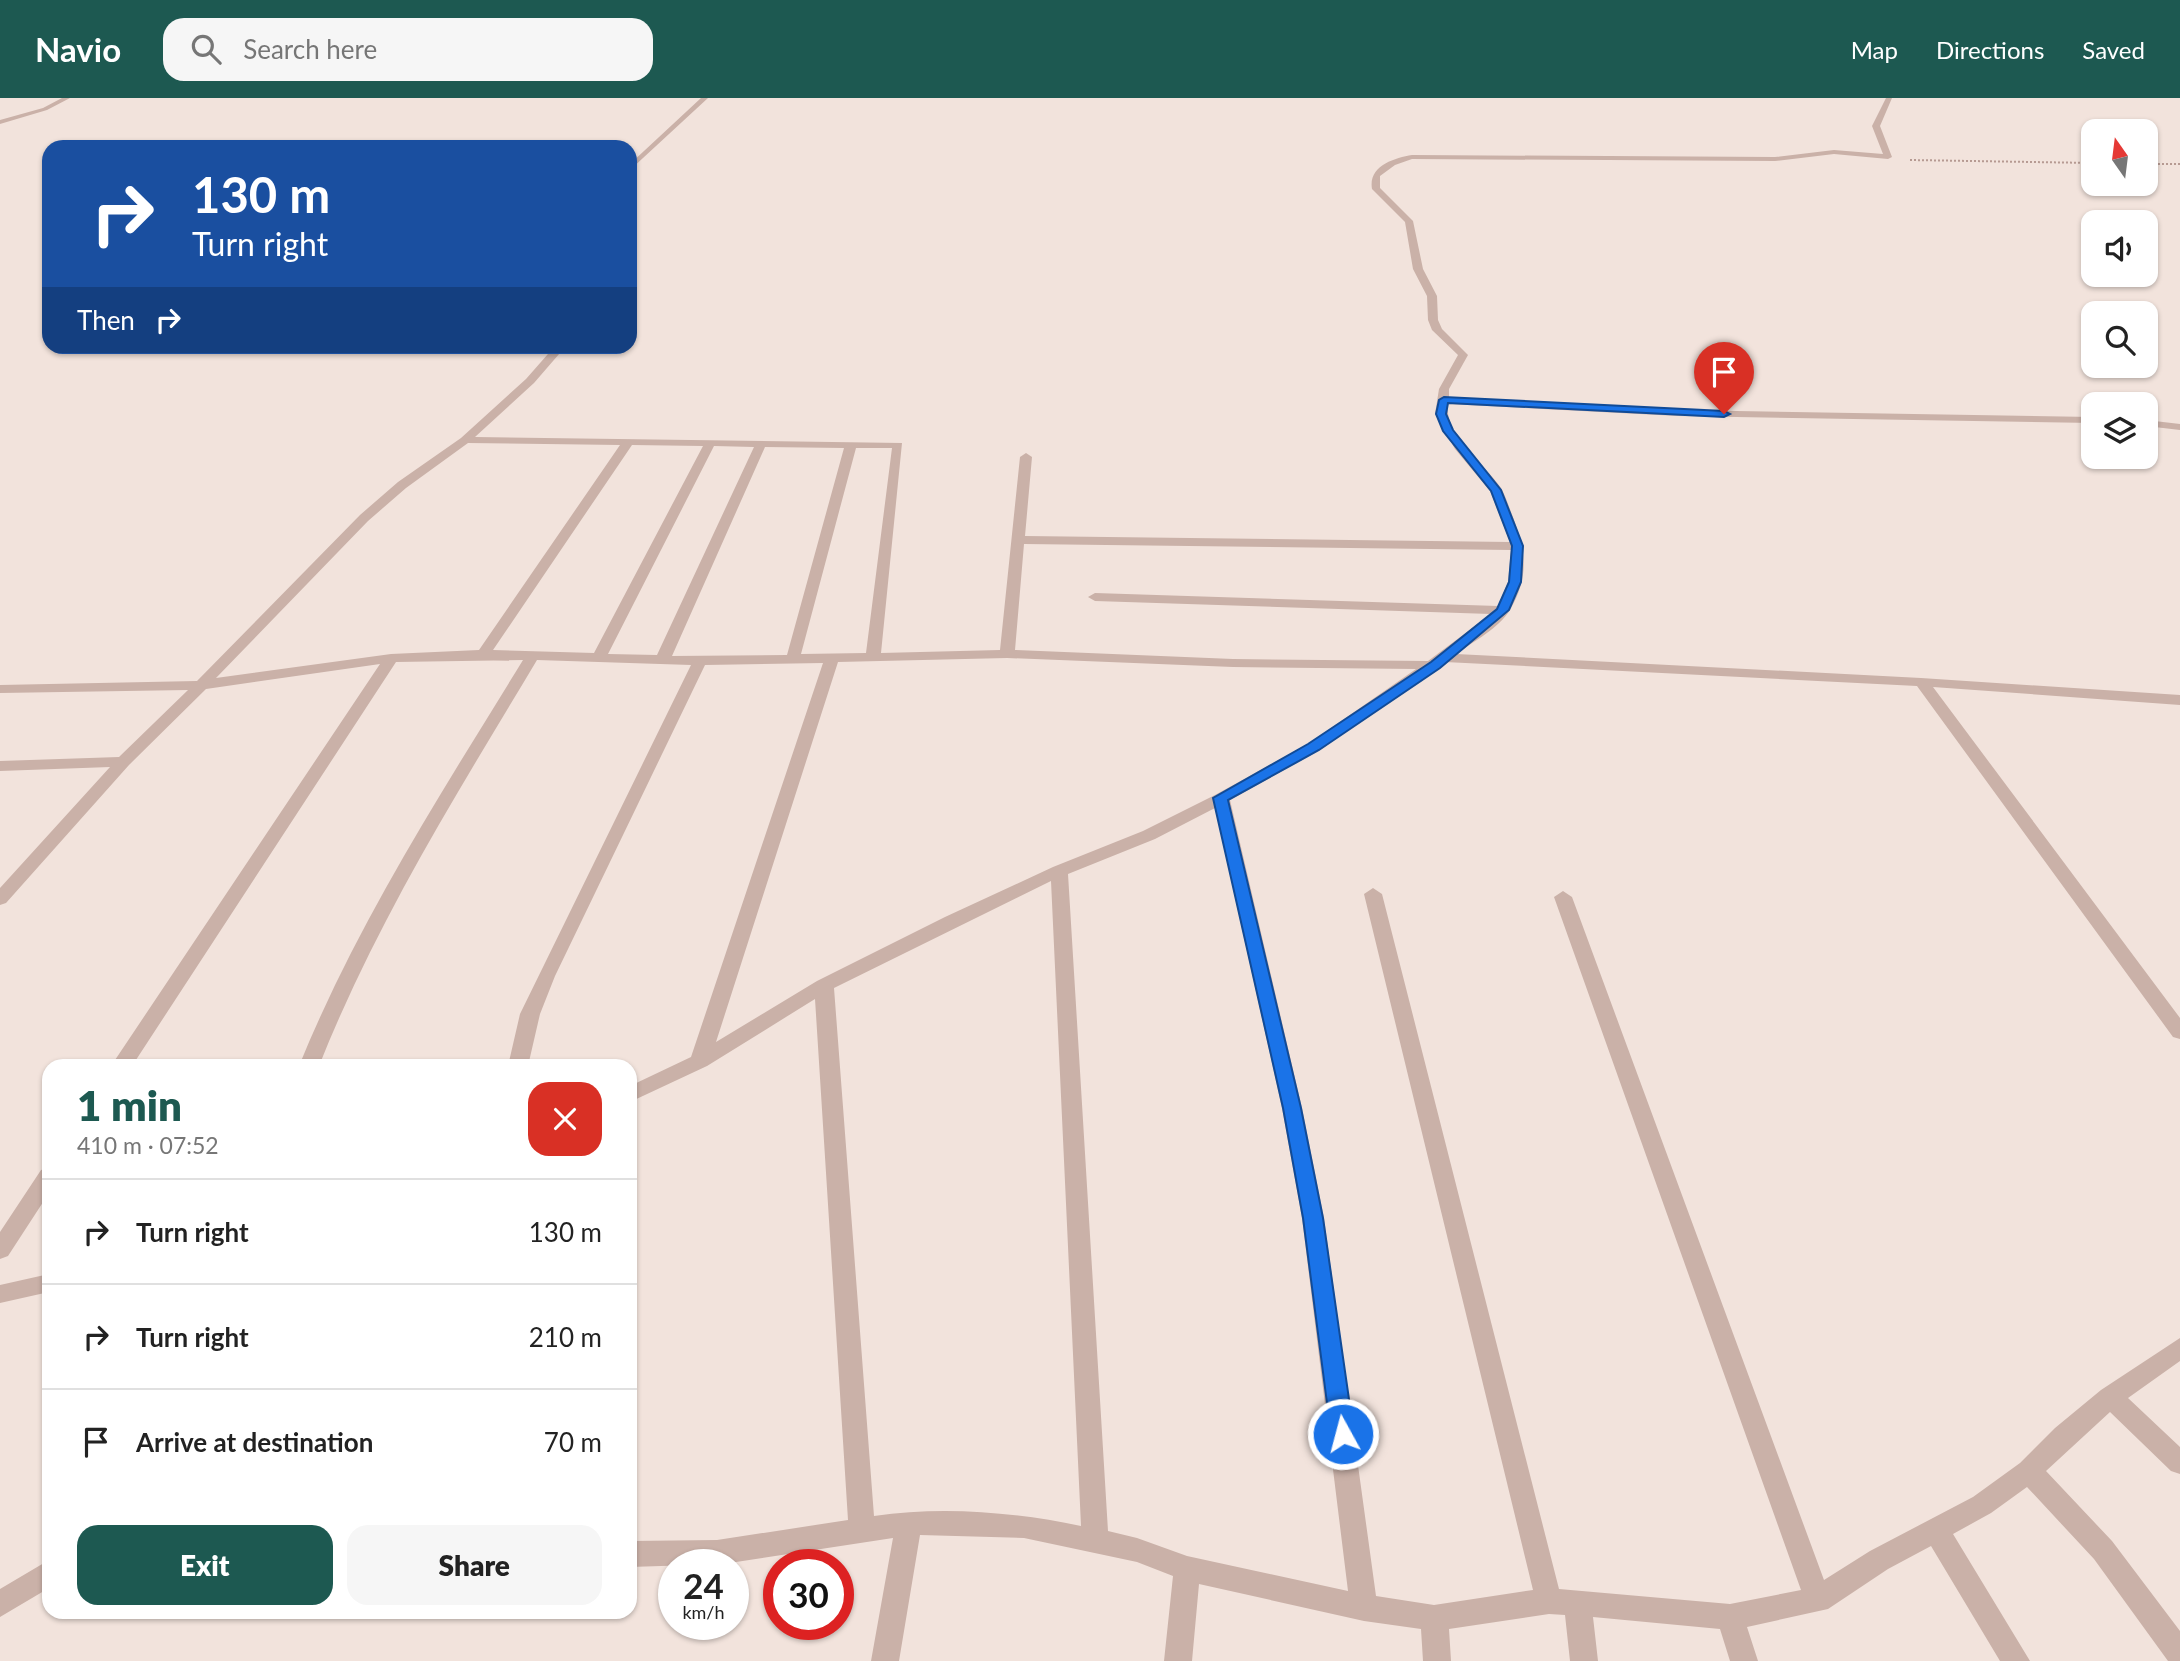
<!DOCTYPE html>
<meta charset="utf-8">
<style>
:root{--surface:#fff;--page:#f6f6f6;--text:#222;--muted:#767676;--line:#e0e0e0;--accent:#1d5951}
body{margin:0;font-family:Lato,sans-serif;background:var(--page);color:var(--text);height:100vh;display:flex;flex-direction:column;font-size:26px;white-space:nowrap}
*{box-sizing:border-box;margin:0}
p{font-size:23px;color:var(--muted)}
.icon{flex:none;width:38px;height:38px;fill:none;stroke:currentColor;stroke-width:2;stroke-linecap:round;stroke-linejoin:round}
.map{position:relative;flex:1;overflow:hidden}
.drawer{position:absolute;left:42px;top:961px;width:595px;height:560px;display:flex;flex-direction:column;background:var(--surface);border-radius:21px;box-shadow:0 2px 5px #0004}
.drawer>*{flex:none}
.guide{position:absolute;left:42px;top:42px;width:595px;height:214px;border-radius:21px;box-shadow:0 2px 5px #0004;background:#1a4fa0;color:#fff;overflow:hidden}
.needle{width:46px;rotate:346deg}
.controls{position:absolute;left:2081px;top:21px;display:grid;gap:14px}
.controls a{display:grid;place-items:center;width:77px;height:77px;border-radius:14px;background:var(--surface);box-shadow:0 2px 5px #0004;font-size:35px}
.speed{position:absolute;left:658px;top:1451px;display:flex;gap:14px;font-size:35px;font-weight:700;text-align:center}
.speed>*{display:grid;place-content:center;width:91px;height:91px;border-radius:50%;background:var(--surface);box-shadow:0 2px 5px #0004;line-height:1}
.speed small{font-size:18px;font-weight:400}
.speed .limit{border:10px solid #d22;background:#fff;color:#111}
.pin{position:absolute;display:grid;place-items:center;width:60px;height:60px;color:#fff;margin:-72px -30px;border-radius:50% 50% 50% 0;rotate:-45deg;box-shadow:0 0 7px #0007}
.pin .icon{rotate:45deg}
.me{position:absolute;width:77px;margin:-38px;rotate:353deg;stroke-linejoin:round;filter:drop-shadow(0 0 5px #0008)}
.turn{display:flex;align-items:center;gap:24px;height:147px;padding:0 35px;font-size:32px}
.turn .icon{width:91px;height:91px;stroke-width:2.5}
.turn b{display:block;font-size:49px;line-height:60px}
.then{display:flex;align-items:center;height:66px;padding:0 35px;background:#0003;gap:14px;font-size:26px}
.round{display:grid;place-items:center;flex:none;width:74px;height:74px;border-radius:21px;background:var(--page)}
.headline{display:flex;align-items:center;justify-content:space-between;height:119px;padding:0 35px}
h1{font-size:42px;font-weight:800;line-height:52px;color:var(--accent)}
.cta{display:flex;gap:14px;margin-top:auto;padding:14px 35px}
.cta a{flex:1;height:80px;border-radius:21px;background:var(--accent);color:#fff;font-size:28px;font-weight:800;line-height:80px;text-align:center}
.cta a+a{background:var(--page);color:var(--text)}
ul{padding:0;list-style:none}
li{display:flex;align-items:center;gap:21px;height:105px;padding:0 35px;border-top:2px solid var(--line)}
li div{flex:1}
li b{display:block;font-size:26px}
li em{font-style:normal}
header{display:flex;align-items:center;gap:42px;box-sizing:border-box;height:98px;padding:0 35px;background:var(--accent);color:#fff}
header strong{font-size:33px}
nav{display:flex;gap:38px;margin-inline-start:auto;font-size:24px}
.search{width:490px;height:63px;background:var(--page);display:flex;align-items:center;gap:18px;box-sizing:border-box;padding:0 24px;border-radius:21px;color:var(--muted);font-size:26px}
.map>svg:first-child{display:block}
</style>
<header>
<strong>Navio</strong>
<div class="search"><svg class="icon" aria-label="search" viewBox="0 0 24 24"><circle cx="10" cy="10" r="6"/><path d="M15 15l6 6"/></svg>Search here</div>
<nav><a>Map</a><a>Directions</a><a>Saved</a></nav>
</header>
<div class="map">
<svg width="2180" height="1563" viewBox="0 0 2180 1563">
<rect width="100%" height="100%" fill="#f2e3dc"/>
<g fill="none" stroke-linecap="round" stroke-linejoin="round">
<!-- path -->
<path stroke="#b69a92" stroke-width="2" stroke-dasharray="2 2" stroke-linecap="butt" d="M1910,62l183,3
M2146,66h34"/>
<!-- street -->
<path fill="#cab1a8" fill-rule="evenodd" d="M62,0h8l-23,12 -47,14v-4l43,-12z
M701,0h7l-78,72v-6z
M1886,0h6l-12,28 12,31 -4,2 -54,-5 -59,7 -363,-2 -17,6 -15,11v12l33,33 10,48 14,27 1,24 4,9 26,26 -19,34v8l229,13 415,7v6l-415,-7 -230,-12c-4,33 36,59 53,84 4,7 7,16 10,24 14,36 20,62 -1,98 -11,18 -37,32 -54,44l465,24 259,17v10l-247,-18 247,331v21l-7,-2 -256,-351 -472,-24 -125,88 -90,50 72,308 22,110 52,378 58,9 99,-15 -169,-696 9,-6 9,6 177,695 171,15 71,-14 -247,-693 9,-6 9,6 252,683 46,-29 103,-54 47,-34 35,-35 46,-38 79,-52v23l-52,37 52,49v27l-9,-3 -61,-59 -64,59 66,70 68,90v30h-12l-74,-102 -67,-72 -36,26 -38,21 77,127h-30l-69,-115 -43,23 -60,40 -81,18 11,34h-28l-10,-32 -127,-12 5,44h-28l-5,-46 -16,-1 -100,15 2,32h-28l-2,-32 -57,-8 -165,-37 -7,77h-28l9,-85 -36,-14 -113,-24 -104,-3 -21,126h-28l22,-123 -170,26 -93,3v-26l87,-1 131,-20 -33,-521 -108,67 -77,36v-16l61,-29 132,-394 -118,2 -150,311 -15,38 -12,52h-20l12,-52 171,-349 -154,-5c-79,132 -161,262 -218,406h-20c59,-145 143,-274 224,-406l-127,2 -264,404h-21l269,-402 -174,25 -77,76 -123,138 -6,2v-17l110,-121 -110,4v-10l119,-4 69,-67 -188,3v-8l197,-4 163,-166 38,-33 63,-44 65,-59 29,-33h11l-32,37 -59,54 427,6 -21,210 119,-3 20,-193 6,-4 6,4 -7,79 485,6 -20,-51 -35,-42 -20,-35 4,-25 19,-34 -26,-25 -4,-10 -1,-24 -14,-27 -8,-47 -33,-33c-4,-23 22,-31 40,-34l363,2 59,-7 49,4 -11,-28zM468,345l152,2 -141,205 -88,4 -175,24 152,-157 38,-33zM632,347l71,1 -109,207 -101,-3zM714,348l40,1 -97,208 -49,-1zM765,349l79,1 -57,207 -115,1zM856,350h36l-26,205 -65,1zM1024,446l487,6 -3,32 -10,24 -403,-13 -7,4 7,4 396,13 -63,47 -195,-2 -218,-9zM1007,560l226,9 183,2 -108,75 -93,51 -72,36 -90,36 -108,50 -128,64 -101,61 122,-380zM1215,710l67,300 20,110 46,373 -161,-35 -50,-18 -29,-7 -40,-657 87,-35zM1051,783l30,645c-68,-14 -138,-20 -207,-10l-40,-528z
M2146,322l34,4v6l-34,-4z
M49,1070v25l-41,63 -8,3v-27l41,-62z
M49,1176v18l-49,11v-18z
M49,1462v28l-49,29v-28z"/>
</g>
<!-- route -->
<path fill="#1a73e8" stroke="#114b97" stroke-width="2" d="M1444,299l280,14 6,3 -6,3 -276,-14 -2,11 7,16 48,60 22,56 -2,36 -12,28 -69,58 -121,82 -91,50 73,308 22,110 31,216 -3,7 -8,3 -8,-3 -4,-7 -28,-216 -20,-110 -70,-310 95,-54 123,-82 66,-53 12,-27 3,-36 -21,-55 -48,-60 -7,-17 3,-14z"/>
</svg>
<div class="controls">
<a><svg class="needle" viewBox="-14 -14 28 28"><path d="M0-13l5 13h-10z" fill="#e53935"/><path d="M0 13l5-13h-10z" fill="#767676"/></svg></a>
<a><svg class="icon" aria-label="sound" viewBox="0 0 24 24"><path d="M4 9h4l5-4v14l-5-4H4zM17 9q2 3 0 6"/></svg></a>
<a><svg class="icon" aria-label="search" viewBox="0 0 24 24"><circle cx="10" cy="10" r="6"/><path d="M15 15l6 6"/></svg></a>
<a><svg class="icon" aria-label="layers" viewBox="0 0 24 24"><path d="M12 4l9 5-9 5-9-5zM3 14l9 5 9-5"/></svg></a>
</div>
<div class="speed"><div>24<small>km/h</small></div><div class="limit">30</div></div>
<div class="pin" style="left:1724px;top:316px;background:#d93025"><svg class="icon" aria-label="arrive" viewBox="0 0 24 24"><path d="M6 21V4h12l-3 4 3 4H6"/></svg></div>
<svg class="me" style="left:1343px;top:1336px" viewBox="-20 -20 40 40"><circle r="17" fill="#1a73e8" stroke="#fff" stroke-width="3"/><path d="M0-11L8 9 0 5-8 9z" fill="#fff"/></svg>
<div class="guide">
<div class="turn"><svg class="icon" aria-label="right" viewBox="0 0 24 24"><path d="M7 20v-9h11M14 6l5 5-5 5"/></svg><div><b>130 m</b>Turn right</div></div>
<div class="then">Then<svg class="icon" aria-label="right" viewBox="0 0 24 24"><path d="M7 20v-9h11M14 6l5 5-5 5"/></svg></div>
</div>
<section class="drawer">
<div class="headline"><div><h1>1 min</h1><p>410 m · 07:52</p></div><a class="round" style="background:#d93025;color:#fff"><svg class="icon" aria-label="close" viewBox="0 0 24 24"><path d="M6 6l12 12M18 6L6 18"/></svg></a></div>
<ul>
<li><svg class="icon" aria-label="right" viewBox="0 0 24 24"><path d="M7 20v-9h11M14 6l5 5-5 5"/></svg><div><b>Turn right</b></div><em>130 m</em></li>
<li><svg class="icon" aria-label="right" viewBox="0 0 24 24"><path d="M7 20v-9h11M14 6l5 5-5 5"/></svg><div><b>Turn right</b></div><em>210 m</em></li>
<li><svg class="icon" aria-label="arrive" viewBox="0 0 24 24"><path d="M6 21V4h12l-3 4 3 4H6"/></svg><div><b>Arrive at destination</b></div><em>70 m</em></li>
</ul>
<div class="cta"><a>Exit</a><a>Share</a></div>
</section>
</div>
